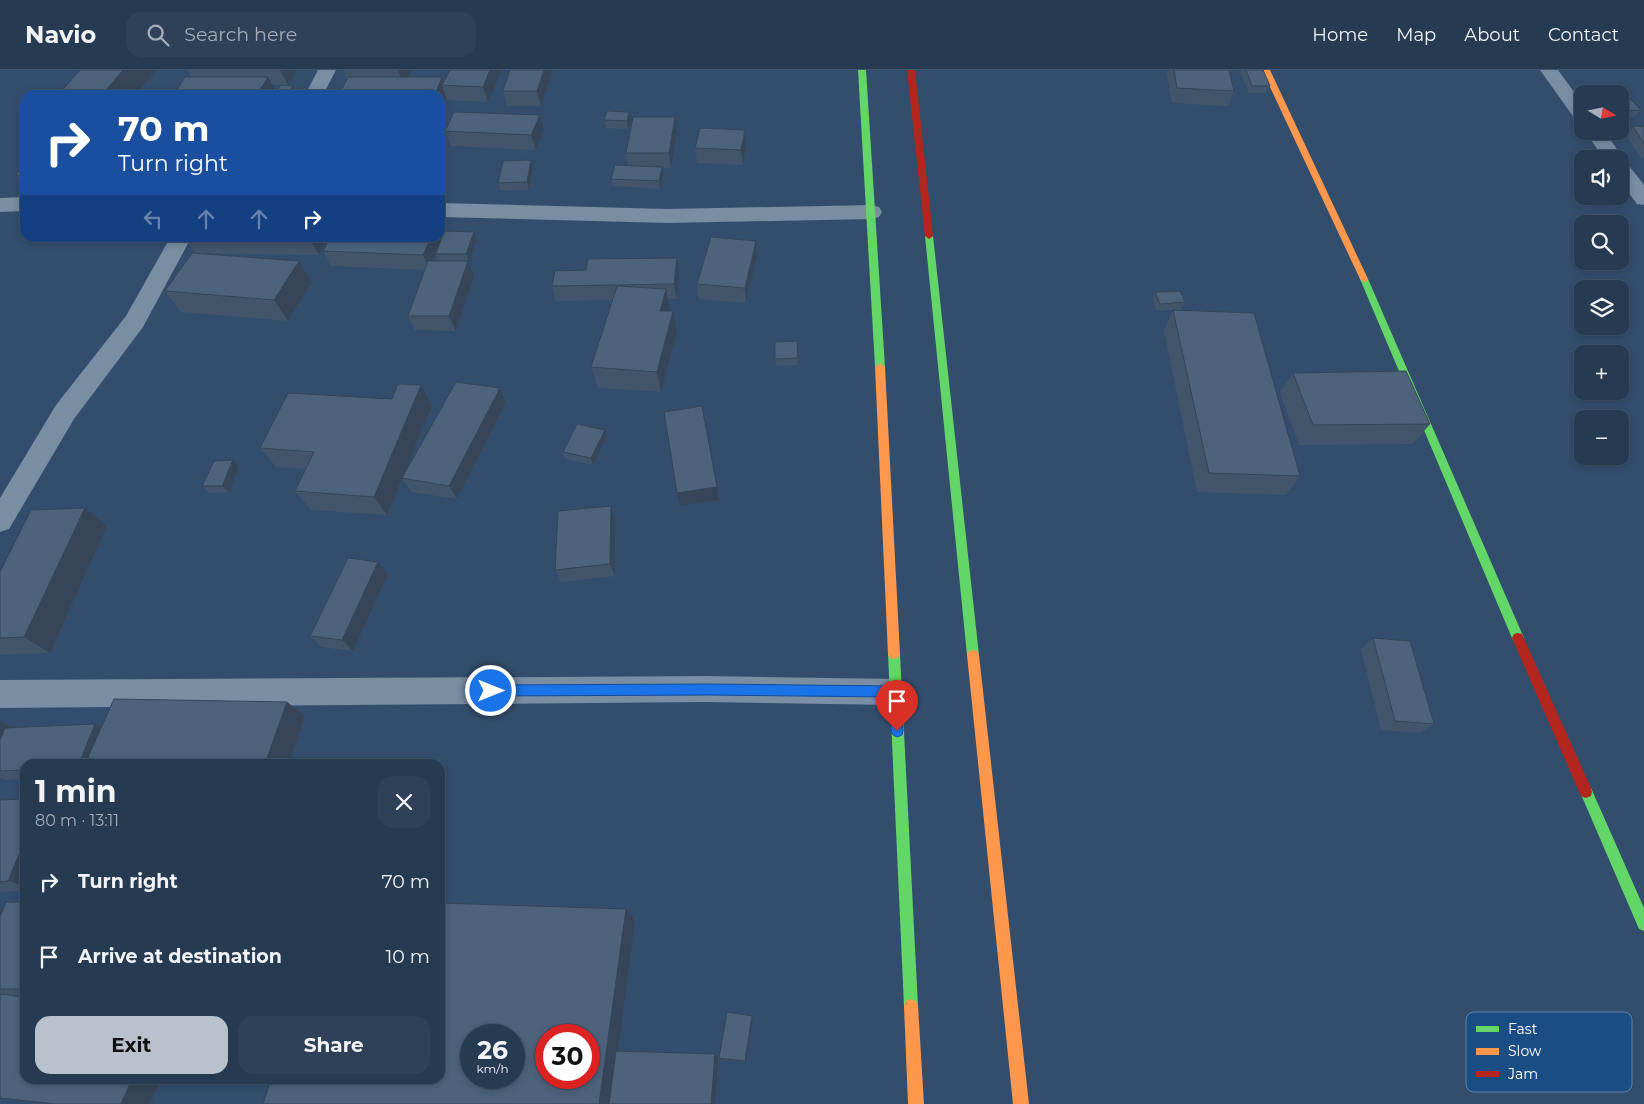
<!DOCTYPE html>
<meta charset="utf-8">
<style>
:root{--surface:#263a52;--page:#2e4159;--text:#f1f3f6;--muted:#a4adb8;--line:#425469;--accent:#b8c1cc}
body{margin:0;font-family:Montserrat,sans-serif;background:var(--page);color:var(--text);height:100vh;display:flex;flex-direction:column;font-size:19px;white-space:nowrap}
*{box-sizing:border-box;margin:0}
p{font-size:16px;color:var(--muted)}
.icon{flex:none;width:28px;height:28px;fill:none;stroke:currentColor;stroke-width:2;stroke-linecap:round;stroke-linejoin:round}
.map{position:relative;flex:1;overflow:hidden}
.drawer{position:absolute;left:20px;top:689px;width:425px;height:325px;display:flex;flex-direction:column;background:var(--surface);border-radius:15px;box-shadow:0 2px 8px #0003,0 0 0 1px var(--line)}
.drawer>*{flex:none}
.hud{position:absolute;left:20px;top:20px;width:425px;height:152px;border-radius:15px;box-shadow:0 2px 8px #0003,0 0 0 1px var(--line);background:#1a4fa0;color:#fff;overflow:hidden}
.needle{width:32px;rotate:100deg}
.buttons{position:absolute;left:1574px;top:15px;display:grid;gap:10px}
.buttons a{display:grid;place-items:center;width:55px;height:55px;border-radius:10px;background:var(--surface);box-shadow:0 2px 8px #0003,0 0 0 1px var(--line);font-size:25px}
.speed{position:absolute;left:460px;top:954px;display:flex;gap:10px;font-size:25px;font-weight:700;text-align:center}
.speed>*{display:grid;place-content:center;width:65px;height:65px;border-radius:50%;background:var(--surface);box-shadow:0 2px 8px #0003,0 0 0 1px var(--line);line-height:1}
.speed small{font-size:12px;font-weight:400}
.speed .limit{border:8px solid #d22;background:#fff;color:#111}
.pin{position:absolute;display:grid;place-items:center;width:42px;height:42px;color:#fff;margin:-51px -21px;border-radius:50% 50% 50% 0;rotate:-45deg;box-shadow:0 0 5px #0007}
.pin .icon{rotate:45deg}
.me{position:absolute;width:55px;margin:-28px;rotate:90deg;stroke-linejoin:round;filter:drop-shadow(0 0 4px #0008)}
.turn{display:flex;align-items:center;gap:18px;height:105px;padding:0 15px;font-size:22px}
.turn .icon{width:65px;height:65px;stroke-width:2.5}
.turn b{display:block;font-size:35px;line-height:42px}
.lanes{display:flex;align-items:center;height:48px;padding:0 15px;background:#0003;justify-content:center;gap:25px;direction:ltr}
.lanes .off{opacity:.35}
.round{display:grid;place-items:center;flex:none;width:52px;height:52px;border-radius:15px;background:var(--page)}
.overview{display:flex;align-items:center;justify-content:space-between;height:85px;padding:0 15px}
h1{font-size:30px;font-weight:700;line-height:38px}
.action{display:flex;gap:10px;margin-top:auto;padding:10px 15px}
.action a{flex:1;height:58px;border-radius:15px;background:var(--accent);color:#111;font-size:20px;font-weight:700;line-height:58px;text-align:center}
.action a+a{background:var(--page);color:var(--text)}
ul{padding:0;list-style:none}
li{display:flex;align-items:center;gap:15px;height:75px;padding:0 15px}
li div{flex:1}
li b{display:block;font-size:19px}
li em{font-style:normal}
header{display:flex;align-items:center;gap:30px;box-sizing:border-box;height:70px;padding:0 25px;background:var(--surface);border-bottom:1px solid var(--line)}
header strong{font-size:24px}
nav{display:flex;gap:28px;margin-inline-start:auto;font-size:18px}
.search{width:350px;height:45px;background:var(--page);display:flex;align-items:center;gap:12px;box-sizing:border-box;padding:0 18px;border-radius:15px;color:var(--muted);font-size:19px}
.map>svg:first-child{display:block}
</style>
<header>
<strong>Navio</strong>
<div class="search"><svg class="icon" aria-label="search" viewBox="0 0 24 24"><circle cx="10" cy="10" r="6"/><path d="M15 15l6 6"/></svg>Search here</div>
<nav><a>Home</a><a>Map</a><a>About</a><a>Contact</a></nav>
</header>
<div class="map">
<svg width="1644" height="1034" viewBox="0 0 1644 1034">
<rect width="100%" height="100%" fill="#334e6d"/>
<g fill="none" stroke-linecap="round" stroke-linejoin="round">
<!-- street -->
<path fill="#798da3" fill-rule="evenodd" d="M318,0h18l-13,25h-18z
M1540,0h18l24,33v18l-7,-2z
M1585,61h19l20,28 -2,2 5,2 17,22v20l-7,-1 -17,-23v-22h-16z
M25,127v14l-25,1v-14z
M440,133l228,6 204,-4 7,2 3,5 -3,5 -7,2 -204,4 -228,-6z
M170,168h21l-48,89 -69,92 -65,110 -9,3v-34l56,-93 70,-89z
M707,606l188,3 10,3 5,10 -5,10 -10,3 -188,-3 -707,6v-28z"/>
<!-- fast -->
<path fill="#63d668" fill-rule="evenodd" d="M858,0h8l19,297 -5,4 -5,-4z
M929,163l4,3 46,419 -2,4 -4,1 -4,-1 -2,-4 -42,-419z
M1364,206l4,3 156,359 -2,4 -4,1 -4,-1 -2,-4 -152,-359z
M894,579l4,1 2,4 18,352 -2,5 -5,2 -5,-2 -2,-5 -16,-352 2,-4z
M1586,716l5,2 53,120v23l-5,-2 -59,-137 1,-4z"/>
<!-- slow -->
<path fill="#ff974d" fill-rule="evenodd" d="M1262,0h8l98,209 -1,2 -3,1 -4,-3z
M880,293l5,4 15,287 -2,4 -4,1 -4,-1 -2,-4 -13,-287z
M973,580l4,1 2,4 50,449h-16l-46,-449 2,-4z
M911,929l5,2 2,5 6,98h-16l-4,-98 2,-5z"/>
<!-- jam -->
<path fill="#b3261e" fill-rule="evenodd" d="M907,0h8l18,166 -4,3 -4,-3z
M1518,563l4,1 69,154 1,4 -1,4 -5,2 -5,-2 -69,-158 2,-4z"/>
</g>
<!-- wall -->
<path fill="#42556b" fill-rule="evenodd" d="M187,0h110l-9,15h-7l16,9 -1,1h-122l17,-18zM272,15h9l-6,7z
M343,0h69l-4,7h34l2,4 58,-11 -14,32 -41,-2 -1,-3 -6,15v-17l-93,-16z
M510,0h43l-12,36h-34l-4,-15z
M1168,0h61l5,21 -6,15 -56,-3 -5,-29z
M1241,0h22l7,16 -4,7h-17l-9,-21z
M1620,28l21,12 -7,7 -14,1z
M629,42l2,8 -3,9 -22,-1 -2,-8z
M675,47l2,15 -6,36h-8l1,7 -4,14 -47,-3 -2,-7 17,-13 -2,-13z
M1633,56l11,1v31h-3l-15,-24z
M745,60l1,15 -3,20 -46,-2 -2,-15z
M445,61h99l-8,19 -85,-4z
M25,89v24h-3l-6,-7z
M533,98l-4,22 -28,1 -3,-8z
M474,162l3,8 -8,22h-1l6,14 -18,55 -41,-1 -7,-14 17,-46 -94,-4 -8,-15 117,-13v-3l1,4zM436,185l3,6h-5z
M184,168h143l-8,17 -122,-2 102,8 13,22 -24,38 -107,-9 -16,-21 30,-38z
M756,171l1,15 -11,47 -47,-4 -2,-15z
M677,188l2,15 -2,26h-9l2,12 7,21 -16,60 -63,-4 -7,-21 22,-67 -57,1 -4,-15z
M1155,222l30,10 -4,8 119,166 -14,19 -89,-3 -33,-161 9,-21 -16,1 -5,-12z
M797,271l1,24 -22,1 -1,-24z
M1293,303l137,51 -17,20 -114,1 -19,-52z
M500,318l6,14 -49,97 -46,-7 -9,-13 -15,36 -76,-5 -16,-19 11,-22 -30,-2 -16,-19 172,-42 -29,71z
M605,360l2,7 -14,28 -28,-6 -2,-7z
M239,397l-10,25 -20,1 -7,-7z
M611,436l4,13v57l-54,6 -6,-12z
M107,456l-57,127 -50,2v-83z
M388,504l-35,77 -32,-4 -11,-11z
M1373,568l61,86 -14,9 -39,-3 -20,-81z
M305,646l-280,48v15l-19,1 -6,-2v-57l13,6h88z
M25,729v92l-25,1v-92z
M25,832v93l-16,1 16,83h136l-11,25 -150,-6v-189l3,1z
M753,947l-7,45 -25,-3 -2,-1z"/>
<!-- shaded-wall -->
<path fill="#364557" d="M123,0h33l-21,25h-33z
M280,0h17l-9,15z
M398,0h14l-8,15z
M490,0h12l-14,32 -5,-15z
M544,0h9l-12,36 -4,-15z
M268,7l8,15 -2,3h-17z
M442,7l3,8h-3l4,12 -6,15v-17h-5z
M293,16l4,8 -1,1h-10z
M629,42l2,8 -3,9 -1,-8z
M540,45l4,16 -8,19 -5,-15z
M675,47l2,15 -6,36 -2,-15z
M745,60l1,15 -3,20 -2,-15z
M531,90l2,8 -4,22 -2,-8z
M662,97l2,8 -4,14 -1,-8z
M474,162l3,8 -8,22 -3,-8z
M440,165l3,6 -7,13v1l-6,15 -7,-15 8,-17h9z
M309,168h18l-8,17z
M756,171l1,15 -11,47 -1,-15z
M677,188l2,15 -2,26 -3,-15z
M299,191l13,22 -24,38 -14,-21z
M468,191l6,15 -18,55 -7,-15z
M666,219l4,21 -5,22 -5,-21z
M673,241l4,21 -16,60 -4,-20z
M421,315l11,21 -45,109 -13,-18z
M500,318l6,14 -49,97 -8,-13z
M605,360l2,7 -14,28 -2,-7z
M233,390l6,7 -10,25 -7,-6z
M717,417l2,13 -39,6 -3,-13z
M611,436l4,13v57l-5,-12z
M85,438l22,18 -57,127 -26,-16z
M378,492l10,12 -35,77 -11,-11z
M287,632l18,14 -16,48h-24z
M0,651l18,9 -18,33z
M95,654l17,9 -11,31h-22z
M25,770v46l-17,-5z
M0,839l17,4 -17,49z
M626,839l9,11 -24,184h-12z
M752,946l1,1 -7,45 -1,-1z
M715,984l3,3 -3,47h-4z
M132,1009h29l-11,25h-29z"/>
<!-- building -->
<path fill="#4d637c" stroke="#364557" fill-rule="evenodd" d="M80,0h43l-21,25h-44z
M450,0h40l-7,17 -41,-2z
M510,0h34l-7,21h-34z
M1174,0h55l5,21 -57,-3z
M1246,0h17l7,16h-18z
M185,7h83l-11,18h-83z
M348,7h94l-7,18h-96z
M281,15l12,1 -7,9h-13z
M1620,28h9l12,12 -20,1 -1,-2z
M607,41l22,1 -2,9 -23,-1z
M454,42l86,3 -9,20 -86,-4z
M633,47h42l-6,36h-43z
M1633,56l11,1v17z
M700,58l45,2 -4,20 -46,-2z
M25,89v16l-9,1z
M531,90l-4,22 -29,1 5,-22z
M615,95l47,2 -3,14 -48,-2z
M444,161l30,1 -8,22h-30z
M711,167l45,4 -11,47 -48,-4z
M330,168h101l-8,17 -100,-4z
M192,183l107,8 -25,39 -109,-9z
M677,188l-3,26 -122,2 3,-15 31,-1 2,-11z
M428,191h40l-19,55h-41z
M617,216l49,3 -6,22h13l-16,61 -66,-5z
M1180,221l5,11 -25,2 -5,-12z
M1173,240l81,3 46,163 -91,-3z
M797,271l1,17 -23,1v-17z
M1406,301l24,53 -117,1 -20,-52z
M456,312l44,6 -51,98 -47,-8z
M398,314l23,1 -47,112 -79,-6 19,-39 -54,-4 28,-55 104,6z
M702,336l15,81 -40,6 -13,-81z
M577,354l28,6 -14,28 -28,-6z
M233,390l-11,26h-20l12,-25z
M611,436l-1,58 -55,6 3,-59z
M85,438l-61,129 -24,1v-66l31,-62z
M348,488l30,4 -36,78 -32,-4z
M1373,568l37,3 24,83 -39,-3z
M114,629l173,3 -22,62h-180z
M95,654l-16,40h-54v6l-25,1v-31l5,-12z
M25,729v41l-17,41 -8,1v-82z
M6,832h19v87h-25v-72z
M440,833l186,6 -27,195h-336l8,-25h169zM471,965h43v43h-43zM546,965h43v43h-43z
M0,924l25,3v82h107l-11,25h-65l-56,-6z
M727,942l25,4 -7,45 -26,-3z
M616,981l99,3 -4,50h-102z"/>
<!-- route -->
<path fill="#1a73e8" stroke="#114b97" d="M707,614l188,2 5,2 1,4 2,39 -1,4 -5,2 -4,-2 -2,-4 -1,-34 -183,-2 -216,1 -4,-1 -2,-4 2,-4 4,-2z"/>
<!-- legend -->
<rect x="1466" y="942" width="166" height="80" rx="8" fill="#1b4d85" stroke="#5f82aa" stroke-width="1"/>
<rect x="1476" y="956" width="23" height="6" fill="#63d668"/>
<rect x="1476" y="978" width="23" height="7" fill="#ff974d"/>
<rect x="1476" y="1001" width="23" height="6" fill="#b3261e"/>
<g font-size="14" fill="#fff">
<text x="1508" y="964">Fast</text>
<text x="1508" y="986">Slow</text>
<text x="1508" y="1009">Jam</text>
</g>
</svg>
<div class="buttons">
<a><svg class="needle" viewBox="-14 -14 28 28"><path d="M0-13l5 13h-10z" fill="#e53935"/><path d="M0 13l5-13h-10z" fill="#a4adb8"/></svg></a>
<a><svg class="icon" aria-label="sound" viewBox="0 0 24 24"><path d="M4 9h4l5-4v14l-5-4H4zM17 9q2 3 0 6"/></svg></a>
<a><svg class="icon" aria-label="search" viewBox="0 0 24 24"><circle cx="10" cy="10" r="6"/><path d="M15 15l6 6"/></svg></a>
<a><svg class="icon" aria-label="layers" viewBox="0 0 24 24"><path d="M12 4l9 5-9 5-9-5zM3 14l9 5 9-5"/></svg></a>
<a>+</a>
<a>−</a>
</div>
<div class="speed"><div>26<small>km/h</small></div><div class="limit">30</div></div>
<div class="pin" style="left:897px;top:661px;background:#d93025"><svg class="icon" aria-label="arrive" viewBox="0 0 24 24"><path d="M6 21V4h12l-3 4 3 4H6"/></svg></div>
<svg class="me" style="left:491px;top:621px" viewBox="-20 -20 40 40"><circle r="17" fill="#1a73e8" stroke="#fff" stroke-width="3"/><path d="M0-11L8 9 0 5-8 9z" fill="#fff"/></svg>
<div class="hud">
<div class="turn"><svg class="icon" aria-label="right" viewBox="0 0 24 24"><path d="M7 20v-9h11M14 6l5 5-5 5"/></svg><div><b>70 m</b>Turn right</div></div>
<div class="lanes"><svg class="icon off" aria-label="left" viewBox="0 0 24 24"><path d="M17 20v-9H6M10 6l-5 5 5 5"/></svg><svg class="icon off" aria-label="ahead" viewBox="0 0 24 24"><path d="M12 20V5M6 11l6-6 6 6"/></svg><svg class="icon off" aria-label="ahead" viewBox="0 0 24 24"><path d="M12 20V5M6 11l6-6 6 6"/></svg><svg class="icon" aria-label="right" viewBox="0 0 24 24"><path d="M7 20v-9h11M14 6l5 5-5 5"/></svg></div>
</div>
<section class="drawer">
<div class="overview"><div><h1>1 min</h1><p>80 m · 13:11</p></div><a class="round"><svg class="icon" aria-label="close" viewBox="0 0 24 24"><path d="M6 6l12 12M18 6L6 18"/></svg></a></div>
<ul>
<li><svg class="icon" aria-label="right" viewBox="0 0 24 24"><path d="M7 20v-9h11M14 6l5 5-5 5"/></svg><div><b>Turn right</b></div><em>70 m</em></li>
<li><svg class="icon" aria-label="arrive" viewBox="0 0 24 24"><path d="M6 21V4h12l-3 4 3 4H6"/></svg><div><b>Arrive at destination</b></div><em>10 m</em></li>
</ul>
<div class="action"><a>Exit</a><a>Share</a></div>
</section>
</div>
